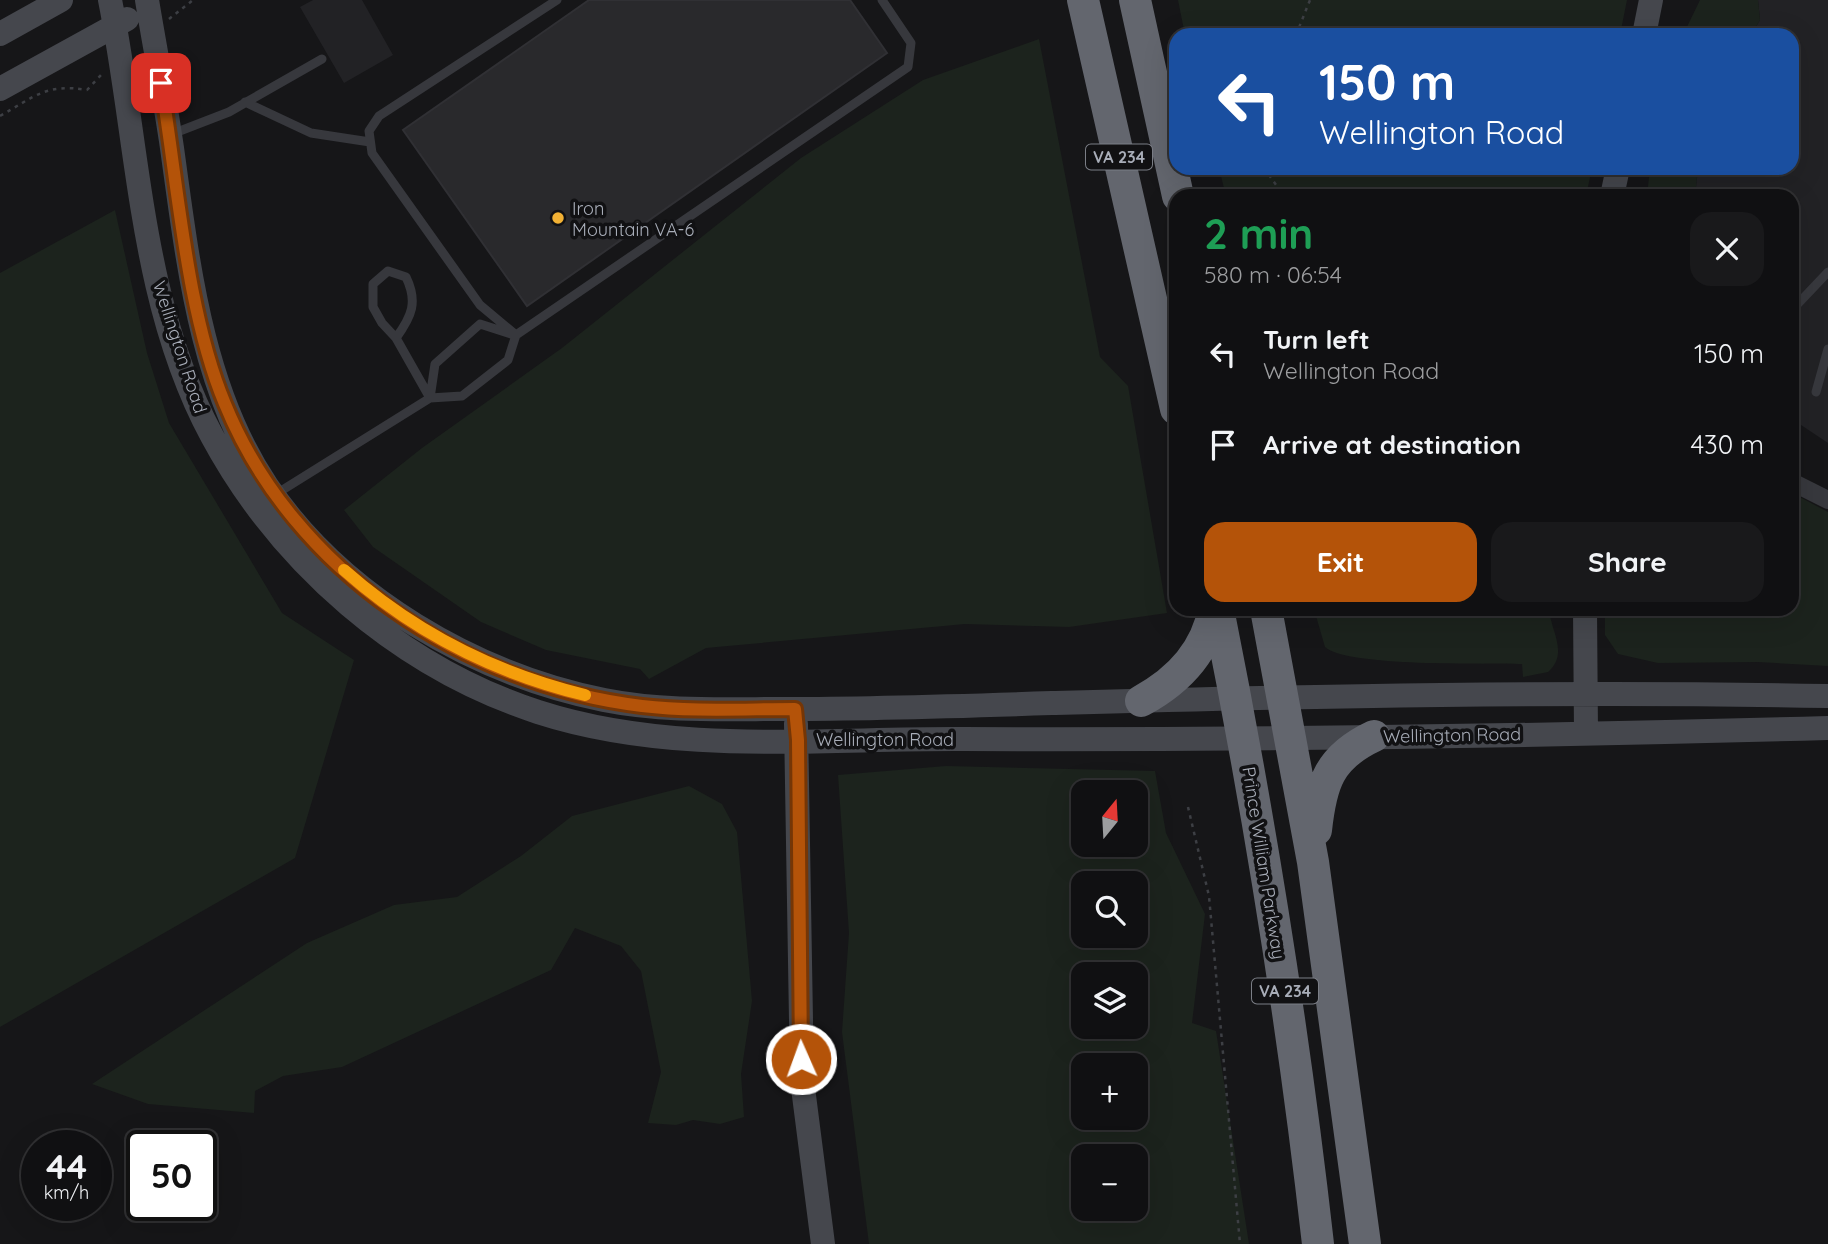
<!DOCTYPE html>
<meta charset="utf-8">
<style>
:root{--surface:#101012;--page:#19191b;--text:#f1f3f6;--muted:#9c9d9f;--line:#303032;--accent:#b45309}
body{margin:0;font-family:Quicksand,sans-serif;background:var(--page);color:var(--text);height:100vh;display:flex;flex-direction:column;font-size:26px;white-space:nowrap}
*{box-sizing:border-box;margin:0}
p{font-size:23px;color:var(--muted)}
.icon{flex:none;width:38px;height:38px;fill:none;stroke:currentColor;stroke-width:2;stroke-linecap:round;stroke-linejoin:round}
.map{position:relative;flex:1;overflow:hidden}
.panel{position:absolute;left:1169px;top:189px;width:630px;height:427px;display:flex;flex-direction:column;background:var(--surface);border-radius:21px;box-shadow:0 7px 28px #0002,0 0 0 2px var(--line)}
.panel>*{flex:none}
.top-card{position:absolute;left:1169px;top:28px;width:630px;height:147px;border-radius:21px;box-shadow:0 7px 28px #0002,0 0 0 2px var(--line);background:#1a4fa0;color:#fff;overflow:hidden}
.needle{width:46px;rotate:18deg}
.controls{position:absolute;left:1071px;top:780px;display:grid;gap:14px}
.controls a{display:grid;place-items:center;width:77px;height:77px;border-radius:14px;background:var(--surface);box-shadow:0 7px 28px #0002,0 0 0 2px var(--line);font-size:35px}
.speed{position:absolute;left:21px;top:1130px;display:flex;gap:14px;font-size:35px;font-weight:700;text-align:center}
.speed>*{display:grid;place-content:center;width:91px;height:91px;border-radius:50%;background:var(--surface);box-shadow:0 7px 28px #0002,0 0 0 2px var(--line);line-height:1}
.speed small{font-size:18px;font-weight:400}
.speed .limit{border:4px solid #111;border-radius:10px;background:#fff;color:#111}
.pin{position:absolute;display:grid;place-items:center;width:60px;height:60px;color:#fff;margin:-30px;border-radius:14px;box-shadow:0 4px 10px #0006}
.me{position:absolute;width:77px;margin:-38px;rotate:358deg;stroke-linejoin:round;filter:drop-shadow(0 0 5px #0008)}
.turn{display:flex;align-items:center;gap:24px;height:147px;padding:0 35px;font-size:32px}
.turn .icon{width:91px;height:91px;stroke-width:2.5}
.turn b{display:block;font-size:49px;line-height:60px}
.round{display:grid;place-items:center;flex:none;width:74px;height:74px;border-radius:21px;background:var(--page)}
.overview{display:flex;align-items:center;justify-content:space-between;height:119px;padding:0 35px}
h1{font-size:42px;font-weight:700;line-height:52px;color:#1e9e55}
.cta{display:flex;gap:14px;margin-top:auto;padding:14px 35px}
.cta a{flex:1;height:80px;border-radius:21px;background:var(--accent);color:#fff;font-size:28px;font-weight:700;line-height:80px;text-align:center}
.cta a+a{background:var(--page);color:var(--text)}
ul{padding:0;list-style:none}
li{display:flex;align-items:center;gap:21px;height:91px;padding:0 35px}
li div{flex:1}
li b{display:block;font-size:26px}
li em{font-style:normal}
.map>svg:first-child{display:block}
</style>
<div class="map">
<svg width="1828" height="1244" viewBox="0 0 1828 1244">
<rect width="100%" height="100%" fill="#161618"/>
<!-- built -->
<path fill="#222225" d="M313,0h49l31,55 -49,28 -44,-76z
M1758,0h70v443l-36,-24v-223h-97l3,-28h94v-133h-41l9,-15z"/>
<!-- green -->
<path fill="#1c231d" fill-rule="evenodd" d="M1178,0h449l-7,35h-435z
M1700,0h58l2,20 -9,15h-68z
M1039,39l61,318 28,29 39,227 -98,14 -104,-3 -259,24 -57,31 -9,-10 -94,-19 -65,-28 -108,-75 -29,-37 78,-62 140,-100 239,-190 122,-78z
M1219,168h373l-6,28h-360z
M1650,168h48l-3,28h-48z
M115,210l32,143 22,70 113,190 72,47 -59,198 -295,169v-754z
M1792,493l36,19v154l-70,-4 -100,1 -40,-9 -13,-19v-26h187z
M1314,609h235c2,23 20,44 -1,63l-25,5 -1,-13c-36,-1 -175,3 -197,-17z
M946,766l209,5 11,62 39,81 -13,109 24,8 33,213h-380l-27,-212 7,-99 -11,-158zM1083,793h53v52h-53zM1083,884h53v52h-53zM1083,975h53v52h-53zM1083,1066h53v52h-53zM1083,1157h53v52h-53z
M689,786l33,18 15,28 15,169 -11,73 3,43 -24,7 -27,-4 -17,5 -28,-2 13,-51 -20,-101 -20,-25 -46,-18 -24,42 -209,97 -59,9 -28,15 -1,22 -106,-9 -56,-20 215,-141 87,-38 63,-8 64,-41 51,-40z"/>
<!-- building -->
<path fill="#29292c" stroke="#303034" stroke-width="2" d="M589,0h261l37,53 -360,253 -124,-176z"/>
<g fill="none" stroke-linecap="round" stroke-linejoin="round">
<!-- path -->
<path stroke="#3d3f44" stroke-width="2.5" stroke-dasharray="3.5 5" stroke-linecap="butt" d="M169,19l24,-19
M1296,35l14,-35
M0,116c34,-19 46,-33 87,-26l15,-16
M1264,168l20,28
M1188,807l21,89 31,348"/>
<!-- lane -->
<path stroke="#37383d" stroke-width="9" d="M245,102l66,31 59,9
M172,134l57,-22 93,-53
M1792,310l36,-38
M516,335l-36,-30 -108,-152 -3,-22 10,-15 178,-116
M396,338c16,-22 22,-36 10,-61l-18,-6 -15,13v23l9,16 14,15 34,60
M1816,392l12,-43
M430,398l5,-34 45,-40 31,10
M276,494l154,-96 32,-2 46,-36 8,-25 392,-268 3,-24 -29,-43"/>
<!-- street -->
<path stroke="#37383d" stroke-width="18" d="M1792,482l36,18"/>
<!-- secondary -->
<path stroke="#45474d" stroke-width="24" d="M110,0c29,145 30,303 102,436 69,128 188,231 326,276 136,44 284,26 425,27 288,1 577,-3 865,-11
M147,0c8,49 18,99 25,148 16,115 29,240 95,338 75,111 208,188 337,214 60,12 121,9 182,9 90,0 179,-3 269,-6 257,-7 515,-12 773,-7
M0,34l61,-34
M1644,35l7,-35
M0,89l127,-70
M1612,196l6,-28
M1585,609l1,124
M796,724l6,356 21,164"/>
<!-- highway -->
<path stroke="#63666e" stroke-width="32" d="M1083,0l93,409
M1135,0l43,196
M1218,609c42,210 76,422 100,635
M1266,609l47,253 52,382
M1141,701c37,-20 65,-49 73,-92
M1316,830c5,-47 13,-73 58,-94"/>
</g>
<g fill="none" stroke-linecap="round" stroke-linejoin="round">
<defs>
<path id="route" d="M161,83c17,101 25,228 64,321 68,167 240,281 417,302 50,6 102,3 153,3l3,31 3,319"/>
</defs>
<!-- route casing -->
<use href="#route" stroke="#753606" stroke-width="18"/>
<!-- route -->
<use href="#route" stroke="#b45309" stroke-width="12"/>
<!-- slow -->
<path stroke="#f59e0b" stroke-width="12" d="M344,570c70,62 150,103 241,125"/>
</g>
<!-- markers -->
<circle fill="#f2b134" stroke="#111113" stroke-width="2.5" cx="558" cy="218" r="7"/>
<g text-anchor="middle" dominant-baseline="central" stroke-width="7" stroke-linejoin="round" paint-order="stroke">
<!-- shield labels -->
<g fill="#111113" stroke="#7b7e86" stroke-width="2">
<rect x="1086" y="144.5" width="66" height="25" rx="5"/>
<rect x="1252" y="978.5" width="66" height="25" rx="5"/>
</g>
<g font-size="16" font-weight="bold" fill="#a8adb8">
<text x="1119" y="157">VA 234</text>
<text x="1285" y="991">VA 234</text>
</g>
<!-- poi labels -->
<g font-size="18" fill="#a8adb8" stroke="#111113" text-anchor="start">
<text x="572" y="208">Iron<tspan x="572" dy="21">Mountain VA-6</tspan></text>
</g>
<!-- street labels -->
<g font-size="18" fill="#a8adb8" stroke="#111113">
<text transform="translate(180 347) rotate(72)">Wellington Road</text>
<text transform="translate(1452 735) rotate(-1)">Wellington Road</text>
<text x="885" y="739">Wellington Road</text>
<text transform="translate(1264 863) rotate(81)">Prince William Parkway</text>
</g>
</g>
</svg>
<div class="controls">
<a><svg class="needle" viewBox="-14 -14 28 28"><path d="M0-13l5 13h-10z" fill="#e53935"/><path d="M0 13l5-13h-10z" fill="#9c9d9f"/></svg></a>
<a><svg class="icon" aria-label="search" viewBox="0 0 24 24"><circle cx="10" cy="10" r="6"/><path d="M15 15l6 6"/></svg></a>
<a><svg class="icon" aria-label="layers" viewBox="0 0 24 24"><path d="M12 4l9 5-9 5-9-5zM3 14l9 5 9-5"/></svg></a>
<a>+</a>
<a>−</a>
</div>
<div class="speed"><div>44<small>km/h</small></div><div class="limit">50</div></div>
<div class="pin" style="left:161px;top:83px;background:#d93025"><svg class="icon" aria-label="arrive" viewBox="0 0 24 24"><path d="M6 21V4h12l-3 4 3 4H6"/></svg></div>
<svg class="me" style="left:801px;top:1059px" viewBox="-20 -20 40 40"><circle r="17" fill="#b45309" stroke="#fff" stroke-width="3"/><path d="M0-11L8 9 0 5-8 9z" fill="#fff"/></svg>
<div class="top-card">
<div class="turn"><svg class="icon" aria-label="left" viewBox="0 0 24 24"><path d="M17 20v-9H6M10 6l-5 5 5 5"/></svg><div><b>150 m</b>Wellington Road</div></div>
</div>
<section class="panel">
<div class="overview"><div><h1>2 min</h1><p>580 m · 06:54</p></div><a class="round"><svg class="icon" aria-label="close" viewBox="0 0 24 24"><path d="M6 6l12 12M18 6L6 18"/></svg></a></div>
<ul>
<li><svg class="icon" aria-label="left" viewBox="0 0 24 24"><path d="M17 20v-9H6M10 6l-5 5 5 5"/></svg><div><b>Turn left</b><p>Wellington Road</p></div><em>150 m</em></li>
<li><svg class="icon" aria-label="arrive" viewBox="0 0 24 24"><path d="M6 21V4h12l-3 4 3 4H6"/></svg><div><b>Arrive at destination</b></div><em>430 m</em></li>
</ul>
<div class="cta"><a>Exit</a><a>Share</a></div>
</section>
</div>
